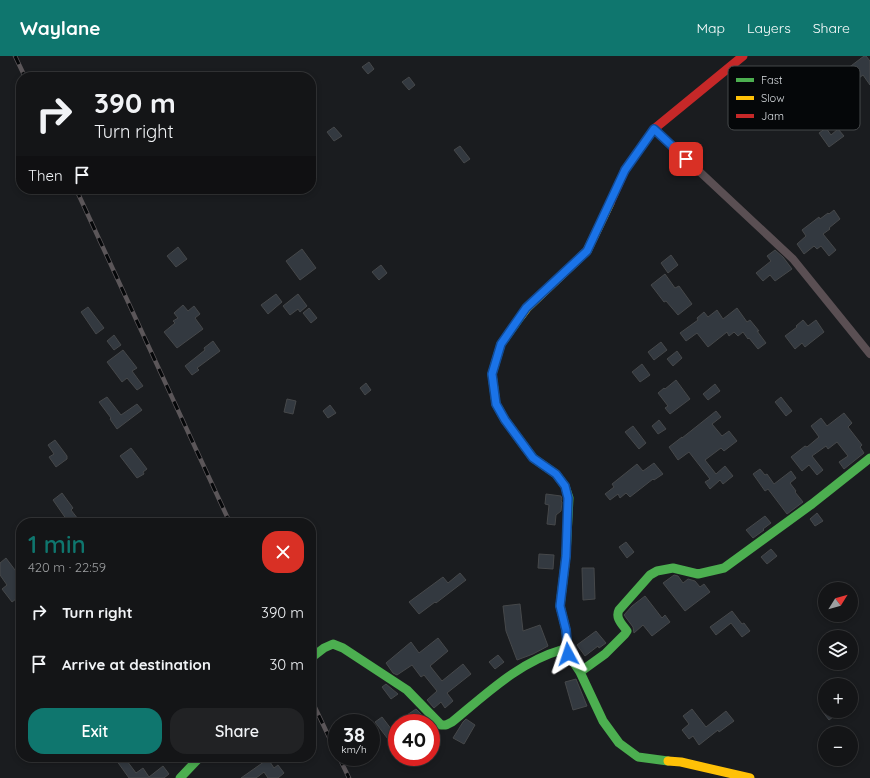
<!DOCTYPE html>
<meta charset="utf-8">
<style>
:root{--surface:#141517;--page:#212224;--text:#f1f3f6;--muted:#9d9fa1;--line:#333436;--accent:#0f766e}
body{margin:0;font-family:Quicksand,sans-serif;background:var(--page);color:var(--text);height:100vh;display:flex;flex-direction:column;font-size:15px;white-space:nowrap}
*{box-sizing:border-box;margin:0}
p{font-size:13px;color:var(--muted)}
.icon{flex:none;width:22px;height:22px;fill:none;stroke:currentColor;stroke-width:2;stroke-linecap:round;stroke-linejoin:round}
.map{position:relative;flex:1;overflow:hidden}
.panel{position:absolute;left:16px;top:462px;width:300px;height:244px;display:flex;flex-direction:column;background:var(--surface);border-radius:16px;box-shadow:0 2px 6px #0003,0 0 0 1px var(--line)}
.panel>*{flex:none}
.banner{position:absolute;left:16px;top:16px;width:300px;height:122px;border-radius:16px;box-shadow:0 2px 6px #0003,0 0 0 1px var(--line);background:#141517;color:var(--text);overflow:hidden}
.needle{width:26px;rotate:53deg}
.controls{position:absolute;left:818px;top:526px;display:grid;gap:8px}
.controls a{display:grid;place-items:center;width:40px;height:40px;border-radius:50%;background:var(--surface);box-shadow:0 2px 6px #0003,0 0 0 1px var(--line);font-size:20px}
.speed{position:absolute;left:328px;top:658px;display:flex;gap:8px;font-size:20px;font-weight:700;text-align:center}
.speed>*{display:grid;place-content:center;width:52px;height:52px;border-radius:50%;background:var(--surface);box-shadow:0 2px 6px #0003,0 0 0 1px var(--line);line-height:1}
.speed small{font-size:10px;font-weight:400}
.speed .limit{border:6px solid #d22;background:#fff;color:#111}
.pin{position:absolute;display:grid;place-items:center;width:34px;height:34px;color:#fff;margin:-17px;border-radius:8px;box-shadow:0 2px 6px #0006}
.me{position:absolute;width:44px;margin:-22px;rotate:355deg;stroke-linejoin:round;filter:drop-shadow(0 0 3px #0008)}
.turn{display:flex;align-items:center;gap:14px;height:84px;padding:0 12px;font-size:18px}
.turn .icon{width:52px;height:52px;stroke-width:2.5}
.turn b{display:block;font-size:28px;line-height:34px}
.then{display:flex;align-items:center;height:38px;padding:0 12px;background:#0003;gap:8px;font-size:15px}
.round{display:grid;place-items:center;flex:none;width:42px;height:42px;border-radius:16px;background:var(--page)}
.head{display:flex;align-items:center;justify-content:space-between;height:68px;padding:0 12px}
h1{font-size:24px;font-weight:600;line-height:30px;color:var(--accent)}
.action{display:flex;gap:8px;margin-top:auto;padding:8px 12px}
.action a{flex:1;height:46px;border-radius:16px;background:var(--accent);color:#fff;font-size:16px;font-weight:600;line-height:46px;text-align:center}
.action a+a{background:var(--page);color:var(--text)}
ul{padding:0;list-style:none}
li{display:flex;align-items:center;gap:12px;height:52px;padding:0 12px}
li div{flex:1}
li b{display:block;font-size:15px}
li em{font-style:normal}
header{display:flex;align-items:center;gap:24px;box-sizing:border-box;height:56px;padding:0 20px;background:var(--accent);color:#fff}
header strong{font-size:19px}
nav{display:flex;gap:22px;margin-inline-start:auto;font-size:14px}
.map>svg:first-child{display:block}
</style>
<header>
<strong>Waylane</strong>
<nav><a>Map</a><a>Layers</a><a>Share</a></nav>
</header>
<div class="map">
<svg width="870" height="722" viewBox="0 0 870 722">
<rect width="100%" height="100%" fill="#1a1c1f"/>
<!-- building -->
<path fill="#333940" stroke="#46484a" d="M864,0h2l4,5v24l-7,-10 -19,14 -9,-11z
M369,6l5,7 -6,5 -6,-7z
M409,21l6,8 -6,5 -7,-8z
M334,71l8,9 -8,5 -7,-9z
M826,72l5,7 7,-6 6,7 -15,11 -10,-14z
M460,90l10,13 -6,4 -10,-13z
M834,154l6,9 -11,9 1,1 -7,5 13,16 -7,6 -8,-10 -4,3 -3,-3 -10,8 -7,-10 9,-8 -4,-6 17,-13 1,2 8,-6 1,1z
M178,191l9,12 -11,8 -9,-11z
M302,193l14,19 -16,12 -14,-19z
M775,194l8,7 9,12 -17,12 -5,-6 -7,6 -7,-8 15,-12 -4,-5z
M671,199l7,10 -10,8 -7,-10z
M381,209l6,8 -8,7 -7,-8z
M665,218l10,14 4,-2 13,18 -14,11 -12,-14 -2,1 -13,-17z
M276,238l6,8 -14,12 -7,-9z
M298,238l9,12 -7,6 -2,-3 -8,6 -7,-9z
M183,249l5,6 6,-5 6,8 -5,4 8,11 -26,19 -13,-16 11,-9 -2,-2 5,-3 -4,-5z
M88,251l16,21 -8,6 -15,-22z
M309,252l8,10 -6,5 -8,-10z
M737,252l10,14 3,-2 9,11h-2l9,12 -8,6 -9,-11 -1,1 -5,-7 -5,4 -4,-4 -5,4 -2,-4 -19,15 -11,-14 -11,8 -6,-8 18,-13 -1,-2 7,-6 4,5 9,-7 6,9z
M803,264l5,6 8,-6 8,12 -19,15 -3,-4 -7,6 -10,-13 12,-9 -1,-1z
M114,279l7,10 -7,5 -7,-9z
M213,285l7,10 -23,17 2,2 -7,5 -7,-9 20,-16 -1,-2z
M661,286l6,8 -13,10 -6,-8z
M123,294l14,18 -5,3 11,15 -6,4 -10,-12 -5,4 -15,-20z
M677,295l5,7 -9,8 -6,-7z
M642,308l8,11 -10,7 -8,-10z
M676,324l14,19 -20,15 -5,-6 3,-2 -10,-13 6,-5 1,1z
M366,327l5,7 -6,5 -5,-7z
M715,328l5,7 -12,9 -5,-6z
M107,341l14,18 16,-11 5,6 -25,19 -7,-10 1,-1 -12,-16z
M781,341l11,14 -6,5 -11,-14z
M287,343l9,2 -3,13 -9,-2z
M330,349l6,8 -8,5 -5,-7z
M716,355l5,6 -9,7 10,12 7,-5 8,10 -13,10 -3,-3 -16,12 11,14 9,-8 8,10 -10,8 -3,-4 -10,9 -5,-7 5,-3 -21,-27 -11,8 -9,-13 13,-10v1z
M844,357l8,10 -4,4 14,18 -2,2 4,6 -20,16 -5,-7 9,-6 -11,-14 -9,7 -2,-3 -14,10 11,14 -6,5 -8,-10 -7,6 -11,-14 14,-11 2,1 12,-10 -8,-11 10,-8 6,8z
M659,364l7,9 -8,5 -6,-8z
M633,370l13,17 -7,6 -14,-17z
M55,384l12,16v3l-11,8 -7,-10 5,-3 -6,-9z
M131,392l16,21 -4,3 1,2 -7,4 -17,-22z
M654,407l9,11 -9,6 -1,-1 -23,18 -4,-4 -6,5 -2,-4 -8,6 -5,-6 9,-7 -2,-3 25,-20 6,7z
M760,413l5,6 2,-1 7,10 17,-13 5,7 -6,5 6,8 -1,1 8,10 -16,12 -19,-25 -3,2 -12,-17z
M62,437l11,15 -2,2 7,9 -6,4h-3l-16,-23z
M546,438l15,2 1,3 -1,2 1,1 -1,9 -5,4 -1,10 -8,-1 2,-19 -4,-1z
M817,457l6,8 -8,5 -5,-7z
M765,460l6,7 -8,6 1,1 -11,8 -7,-8z
M626,486l8,10 -7,6 -8,-11z
M771,493l6,7 -10,8 -6,-7z
M539,498l15,1 -1,14 -15,-1z
M6,502l15,20v28l-5,-7 -4,3 -10,-13 5,-4 -7,-10v-12z
M582,512h12l1,31 -12,1z
M460,517l6,7 -30,23 -1,-1 -16,12 -10,-12 34,-25 5,6z
M674,519l4,1 5,7 5,-4 7,2 5,6 4,-3 6,8 -25,19 -22,-28z
M645,540l17,22 3,-3 5,7 -18,14 -9,-11 -9,8 -1,-6 -9,-12 8,-9z
M520,548l3,27 17,-6 8,21 -15,8 -16,6 -11,-29 -3,-25z
M732,555l10,13 2,-1 6,8 -8,6 -11,-14 -15,12 -6,-8z
M596,575l10,12 -7,5 -1,-2 -13,10 -8,-11z
M438,582l10,13 -18,15 12,15 21,-17 8,10 -24,19 6,8 -8,7 -4,-6 -7,6 -7,-8 10,-9 -13,-16 -3,2 -9,-12 -15,10 -4,-2 -7,-10 25,-21 8,11z
M498,599l6,7 -9,7 -6,-7z
M576,623l11,27 -14,4 -8,-28z
M386,628l12,10 -7,5 -9,-12z
M416,653l11,11 -4,3h-13l-3,-4v-4z
M692,653l14,18 20,-16 8,10 -15,11 -1,-2 -19,15 -6,-9 -4,3 -7,-9 7,-6 -6,-8z
M822,655h19l-12,9z
M382,661l10,13 5,-4v12l-6,5 -16,-21z
M466,663l9,6 -11,19 -11,-6 10,-16z
M114,701h10l12,16 7,-5 6,9 14,-11 6,8 -5,4h-35z
M268,703l6,9 4,-3 6,8 -6,5h-10l-4,-6 -8,6h-15z"/>
<g fill="none" stroke-linecap="round" stroke-linejoin="round">
<!-- street -->
<path stroke="#5a4f53" stroke-width="8" d="M654,73l139,130 77,95"/>
<!-- fast -->
<path stroke="#4caf50" stroke-width="9" d="M521,260l-20,28 -9,30 4,30 9,16 28,38 23,16 9,12 4,12 -3,58 -6,50 6,24 2,24
M311,602l13,-10 9,-4 10,4 64,42 34,35h5l6,-3c33,-27 67,-60 109,-72l7,4 12,18 23,49 16,22 19,14 30,4
M580,616l25,-18 20,-20 2,-3c-5,-7 -12,-13 -8,-21l31,-35 7,-4 16,-3 25,6 26,-6 88,-64 58,-46
M180,722l20,-21"/>
<!-- slow -->
<path stroke="#ffc107" stroke-width="9" d="M521,260l6,-8 60,-57 23,-48
M668,705l13,1 69,16"/>
<!-- jam -->
<path stroke="#c62828" stroke-width="9" d="M610,147l15,-33 29,-41 89,-73"/>
<defs>
<path id="rail" d="M15,0l10,21
M76,133l154,334
M311,643l26,55
M339,701l10,21"/>
</defs>
<!-- rail casing -->
<use href="#rail" stroke="#5b5659" stroke-width="4.5"/>
<!-- rail -->
<use href="#rail" stroke="#050709" stroke-width="3" stroke-dasharray="9" stroke-linecap="butt"/>
</g>
<g fill="none" stroke-linecap="round" stroke-linejoin="round">
<defs>
<path id="route" d="M568,598l-2,-24 -6,-24 6,-50 2,-58 -3,-12 -9,-12 -23,-16 -28,-38 -9,-16 -4,-30 9,-30 25,-36 61,-57 38,-81 29,-41 32,30"/>
</defs>
<!-- route casing -->
<use href="#route" stroke="#114b97" stroke-width="10"/>
<!-- route -->
<use href="#route" stroke="#1a73e8" stroke-width="7"/>
</g>
<!-- legend -->
<rect x="728" y="10" width="132" height="64" rx="6" fill="#050709" stroke="#45484a" stroke-width="1"/>
<rect x="736" y="22" width="18" height="4" fill="#4caf50"/>
<rect x="736" y="40" width="18" height="4" fill="#ffc107"/>
<rect x="736" y="58" width="18" height="4" fill="#c62828"/>
<g font-size="11" fill="#dadee2">
<text x="761" y="28">Fast</text>
<text x="761" y="46">Slow</text>
<text x="761" y="64">Jam</text>
</g>
</svg>
<div class="controls">
<a><svg class="needle" viewBox="-14 -14 28 28"><path d="M0-13l5 13h-10z" fill="#e53935"/><path d="M0 13l5-13h-10z" fill="#9d9fa1"/></svg></a>
<a><svg class="icon" aria-label="layers" viewBox="0 0 24 24"><path d="M12 4l9 5-9 5-9-5zM3 14l9 5 9-5"/></svg></a>
<a>+</a>
<a>−</a>
</div>
<div class="speed"><div>38<small>km/h</small></div><div class="limit">40</div></div>
<div class="pin" style="left:686px;top:103px;background:#d93025"><svg class="icon" aria-label="arrive" viewBox="0 0 24 24"><path d="M6 21V4h12l-3 4 3 4H6"/></svg></div>
<svg class="me" style="left:568px;top:598px" viewBox="-20 -20 40 40"><path d="M0-17L14 15 0 8-14 15z" fill="#1a73e8" stroke="#fff" stroke-width="4"/></svg>
<div class="banner">
<div class="turn"><svg class="icon" aria-label="right" viewBox="0 0 24 24"><path d="M7 20v-9h11M14 6l5 5-5 5"/></svg><div><b>390 m</b>Turn right</div></div>
<div class="then">Then<svg class="icon" aria-label="arrive" viewBox="0 0 24 24"><path d="M6 21V4h12l-3 4 3 4H6"/></svg></div>
</div>
<section class="panel">
<div class="head"><div><h1>1 min</h1><p>420 m · 22:59</p></div><a class="round" style="background:#d93025;color:#fff"><svg class="icon" aria-label="close" viewBox="0 0 24 24"><path d="M6 6l12 12M18 6L6 18"/></svg></a></div>
<ul>
<li><svg class="icon" aria-label="right" viewBox="0 0 24 24"><path d="M7 20v-9h11M14 6l5 5-5 5"/></svg><div><b>Turn right</b></div><em>390 m</em></li>
<li><svg class="icon" aria-label="arrive" viewBox="0 0 24 24"><path d="M6 21V4h12l-3 4 3 4H6"/></svg><div><b>Arrive at destination</b></div><em>30 m</em></li>
</ul>
<div class="action"><a>Exit</a><a>Share</a></div>
</section>
</div>
